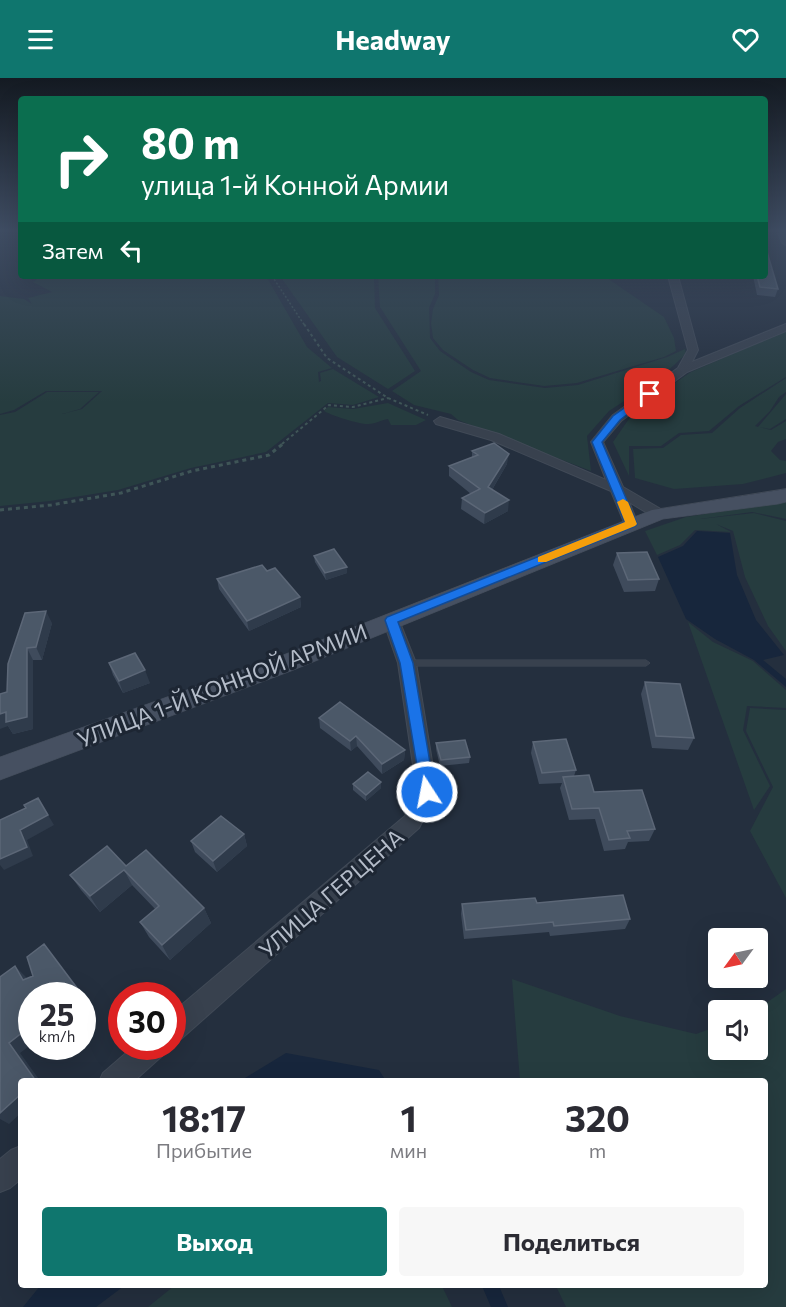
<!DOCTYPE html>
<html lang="ru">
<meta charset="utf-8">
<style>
:root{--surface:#fff;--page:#f7f7f7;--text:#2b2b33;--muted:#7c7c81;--accent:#0f766e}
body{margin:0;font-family:Commissioner,sans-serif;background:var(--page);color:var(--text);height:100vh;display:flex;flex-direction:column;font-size:22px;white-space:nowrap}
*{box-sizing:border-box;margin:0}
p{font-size:20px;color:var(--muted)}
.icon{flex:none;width:33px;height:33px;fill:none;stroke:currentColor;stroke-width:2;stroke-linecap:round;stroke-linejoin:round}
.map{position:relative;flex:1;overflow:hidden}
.details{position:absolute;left:18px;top:1000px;width:750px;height:210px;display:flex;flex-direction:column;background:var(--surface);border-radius:6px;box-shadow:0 6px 24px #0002}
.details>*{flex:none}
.hud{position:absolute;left:18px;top:18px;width:750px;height:183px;border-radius:6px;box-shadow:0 6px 24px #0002;background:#0b6e4f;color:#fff;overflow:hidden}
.needle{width:39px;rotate:237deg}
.buttons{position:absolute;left:708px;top:850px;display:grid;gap:12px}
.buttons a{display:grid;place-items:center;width:60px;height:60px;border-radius:6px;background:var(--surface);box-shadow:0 6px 24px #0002;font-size:30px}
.speed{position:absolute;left:18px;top:904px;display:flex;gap:12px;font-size:30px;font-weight:700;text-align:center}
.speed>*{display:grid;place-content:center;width:78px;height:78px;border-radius:50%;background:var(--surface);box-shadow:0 6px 24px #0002;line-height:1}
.speed small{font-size:15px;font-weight:400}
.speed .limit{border:9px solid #d22;background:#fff;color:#111}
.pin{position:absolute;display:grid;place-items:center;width:51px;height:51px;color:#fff;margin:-26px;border-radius:12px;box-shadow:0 3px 9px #0006}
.me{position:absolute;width:66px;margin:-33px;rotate:349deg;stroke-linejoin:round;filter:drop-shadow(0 0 4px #0008)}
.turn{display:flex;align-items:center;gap:21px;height:126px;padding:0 24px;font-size:27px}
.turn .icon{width:78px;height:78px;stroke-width:2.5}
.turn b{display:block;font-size:42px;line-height:51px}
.then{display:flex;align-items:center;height:57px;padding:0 24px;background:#0003;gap:12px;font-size:22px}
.eta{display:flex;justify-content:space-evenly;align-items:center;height:102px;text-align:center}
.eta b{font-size:36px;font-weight:700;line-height:42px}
.primary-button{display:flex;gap:12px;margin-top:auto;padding:12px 24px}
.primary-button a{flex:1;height:69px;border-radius:6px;background:var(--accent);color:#fff;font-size:24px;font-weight:700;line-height:69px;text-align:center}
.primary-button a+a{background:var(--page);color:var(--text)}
header{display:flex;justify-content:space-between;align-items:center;height:78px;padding:0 24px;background:var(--accent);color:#fff;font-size:27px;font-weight:700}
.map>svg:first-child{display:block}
</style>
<header><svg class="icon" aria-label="menu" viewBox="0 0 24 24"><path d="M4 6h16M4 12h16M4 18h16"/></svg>Headway<svg class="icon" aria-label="heart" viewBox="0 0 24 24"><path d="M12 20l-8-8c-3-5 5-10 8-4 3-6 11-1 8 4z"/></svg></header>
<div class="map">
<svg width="786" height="1229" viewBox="0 0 786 1229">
<rect width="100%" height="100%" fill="#242f3e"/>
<!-- green -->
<path fill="#263c3f" d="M41,198h225l41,71 25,21 -14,4 1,10 2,-1 -1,-8 13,-4 46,28 -26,8 -25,-2 -62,49 -75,16 -73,22 -68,11 -50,5v-91l15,-3 32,-20h52l-19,17 -18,5 20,-5 20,-18h-56l-32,19 -14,4v-118l24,3 8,5 -4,-6 24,-6 -19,-10z
M280,198h94l1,32 40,63 -27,18 -51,-32z
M378,198h57v18l-6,14 1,30 10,13 31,21 18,8 56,8 33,-3 89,-28 18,-8 1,5 -25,23 -52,34 -22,25 4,35 -133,-51 -7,-6 -37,-9 -22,-14 29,-20 -41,-64z
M438,198h166l60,41 10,21 2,13 -12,6 -87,26 -33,3 -54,-8 -17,-8 -30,-20 -10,-12 -2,-15 2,-14 6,-14z
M786,253v46l-47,29 -30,25 -30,2 -18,13h-32v30l-16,-34 22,-32 56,-38z
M786,300v14l-7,5 -9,14 -15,15 3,1 28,-33v25l-16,10 -11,-2 12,3 15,-9v18l-8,3 -7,9 9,9 6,1v12l-43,11 -69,5 -39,-11 -2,-29 30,-1 18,-13 31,-2 28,-25z
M388,325l38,17 -10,5h-25l-3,-6c-7,1 -13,5 -19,5 -8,1 -39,-9 -45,-13l4,-4 25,2z
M786,423v18l-34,-7 -52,7 54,-6 32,8v130l-18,-25 -23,-49 -12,-46 -17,-7 15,8 -36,-2 -15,15 -23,10 -12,-24 41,-14z
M688,544l25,20 40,19 33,29v18l-39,-2 -4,24 27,56 -16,24z
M750,630l36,2v188l-36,-67 23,-44 -27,-56z
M512,901l108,37 76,18 22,-8v24h40v-39h-3l31,-22v318h-220l-10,-21h209v-204l-245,-1z
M174,1208h268l10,21h-304z"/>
<!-- water -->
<path fill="#17263c" d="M697,453l33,2 7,42 19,45 28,35 -21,5 23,19v8l-32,-27 -39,-21 -29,-20 -28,-62 25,-11z
M286,975l93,17 7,11h-146z
M40,1208h84l-28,21h-73z
M482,1208h17l9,21h-17z"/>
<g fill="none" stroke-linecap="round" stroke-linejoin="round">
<defs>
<path id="lane" d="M407,582h239l4,3 -4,3h-239l-4,-3z"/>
<path id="street" d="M777,152h8l1,15 -4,-2z
M668,198h10l20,74 -6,12 94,-38v7l-99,41 -66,49 -18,21 20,45 41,24 2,3 -2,3h-10l-25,-15 9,22 -2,3h-10l-15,-36 -120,-51 -55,-16 -2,-3 6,-4 59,17 107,46 -15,-38 22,-27 65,-47 10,-18z
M391,536l6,2 2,4 17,43 21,129 -18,36 -238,211 -9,3v-29l233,-197 12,-24 -19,-129 -15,-43 2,-4z
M133,969h33l-4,9 -29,26h-34l4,-9z
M21,1068v33l-11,9 -10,4v-33l11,-9z"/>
<path id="secondary" d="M786,411v13l-8,2 -115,15 -372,152 -291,109v-23l273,-98 379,-149z"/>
</defs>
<!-- lane casing -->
<use href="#lane" stroke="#414a57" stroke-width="1"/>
<!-- street casing -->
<use href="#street" stroke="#414a57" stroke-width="2"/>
<!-- secondary casing -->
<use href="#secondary" stroke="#414a57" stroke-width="1"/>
<!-- path-far2 -->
<path stroke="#3f5557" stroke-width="1.5" stroke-dasharray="2 2" stroke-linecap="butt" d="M272,198l33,50"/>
<!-- path-far1 -->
<path stroke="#3f5557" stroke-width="2" stroke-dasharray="3 3" stroke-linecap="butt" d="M304,246l23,34 61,40 40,17
M282,366l47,-39 24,2 35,-9"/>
<!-- path -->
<path stroke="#3f5557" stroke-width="3" stroke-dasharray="4 4" stroke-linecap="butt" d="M0,432l51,-5 70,-12 71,-22 77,-16 15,-12"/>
<!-- lane -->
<use href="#lane" fill="#38414e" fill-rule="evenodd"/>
<!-- street -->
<use href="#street" fill="#38414e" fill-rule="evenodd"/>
<!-- secondary -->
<use href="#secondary" fill="#465061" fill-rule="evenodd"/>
</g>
<!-- wall -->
<path fill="#3f4b5c" d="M704,198h19l-1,3 -18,-1z
M753,198h12l13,13 -3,8 -18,-2z
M472,373l35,13 -15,26 16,21 -24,13 -23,-15 1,-11 9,-4 -22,-18v-10l23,-9z
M617,475l42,26 -4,12 -31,1 -11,-27z
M314,478l33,17 -21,7 -11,-18z
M267,493l33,26 1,10 -52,24 -30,-42 -2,-10z
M52,545l-10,37h-9v69l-20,5 -5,-8 -1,-34 1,-28z
M109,585l41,20 -27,10 -10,-18z
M645,604l49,56 -6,12 -36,-2 -11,-54z
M319,640l86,32 -1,10 -22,14 -25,-28 -6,5 -31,-23z
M533,664l43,28 -2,6 20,16 61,37 -6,12 -21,1 -3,7 -21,2 -9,-32 -26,1 -9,-32 2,-5 -23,1 -8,-31z
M436,665l34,14 -1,6 -29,3 -4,-17z
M353,706l28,4 -15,13 -13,-11z
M244,756l3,12 -30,26 -22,-20 -4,-11z
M126,788l78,42 7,15 -41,37 -21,-23 -9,-15 16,-12 -24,-25 -32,27 -19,-22 -11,-15z
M537,825l93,16 -5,10 -75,7 -1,-4 -85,7 -3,-25 1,-10z"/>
<!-- shaded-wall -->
<path fill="#2f3b4b" d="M509,376l-2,10 -20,34 1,-11z
M509,422l-1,11 -24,13 1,-11z
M347,489v6l-21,7 -1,-7z
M300,519l1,10 -52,24 -2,-10z
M46,533l6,12 -10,37 -6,-13z
M27,570l6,12v69l-20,5 -5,-8 -8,3v-15z
M145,592l5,13 -27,10 -4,-12z
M356,658l1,10 -6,5 -1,-10z
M405,672l-1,10 -22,14v-10z
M381,704v6l-15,13v-6z
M38,720l16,27 -27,15 6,16 -29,14 -4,-5v-6l20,-29z
M244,756l3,12 -30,26 -4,-11z
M124,792l8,15 -32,27 -10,-16z
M204,830l7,15 -41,37 -8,-15z
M44,866l42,55 -4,3v-6h-14z
M15,888l11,11 8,14 -11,-11z
M32,947v19l-12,9 21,29h-6l-26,-39z
M21,1016v19l-12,11 -9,-5v-6z"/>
<!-- building -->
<path fill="#4b5868" stroke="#5c6777" stroke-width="1.5" d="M765,167l13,44 -18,-2 -3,-11h8z
M494,365l15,11 -21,33 21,13 -24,13 -23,-15 18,-9 -31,-23 29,-11 -6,-4z
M334,471l13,18 -22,6 -11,-17z
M647,474l12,27 -31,1 -11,-27z
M262,487l5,6 8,-3 25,29 -53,24 -30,-42z
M46,533l-10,36 -9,1v69l-21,5v-10l-6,2v-20l7,-2 1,-28 17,-51z
M135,575l10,17 -26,11 -10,-18z
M645,604l35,2 14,54 -38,-2z
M340,624l65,48 -23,14 -26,-28 -6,5 -31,-23z
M566,661l10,31 -34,3 -9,-31z
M465,662l5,17 -29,3 -5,-17z
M368,694l13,10 -15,13 -13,-11z
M589,697l5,17 48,-2 13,39 -28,2 3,7 -21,2 -10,-32 -27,1 -9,-32z
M38,720l10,17 -28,15 7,17 -27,12v-39l26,-12 -2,-3z
M221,738l23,18 -31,27 -22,-20z
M107,768l19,20 20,-16 58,58 -42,37 -22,-23 19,-16 -35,-36 -34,26 -20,-21z
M623,817l7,24 -76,7 -1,-4 -87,8 -4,-26 73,-6 2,5z
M44,866l33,44 -9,8h-36v29l-23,18 27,38 -15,1v12l-21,19v-136l15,-11 8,14 10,-4 -6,-19z"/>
<!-- sky -->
<linearGradient id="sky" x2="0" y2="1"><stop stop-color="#141a22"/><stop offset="0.47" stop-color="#3f4d63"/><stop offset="1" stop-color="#3f4d63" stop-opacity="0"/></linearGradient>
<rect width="786" height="324" fill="url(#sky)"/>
<!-- route -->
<path fill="#1a73e8" stroke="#114b97" stroke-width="1.5" d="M647,314l7,2 -34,26 -18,22 35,82 -2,2 -237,96 15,41 22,129 -2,4 -6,2 -5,-2 -22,-133 -15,-43 2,-3 238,-95 -33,-80 21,-26z"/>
<!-- slow -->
<path fill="#f59e0b" d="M623,421l5,3 9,22 -2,2 -89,36h-8v-5l87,-35 -8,-20z"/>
<g text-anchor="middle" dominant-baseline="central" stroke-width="6" stroke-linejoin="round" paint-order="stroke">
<!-- street labels -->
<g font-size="22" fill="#b4bcc9" stroke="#1d2633">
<text transform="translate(222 607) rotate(-21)">УЛИЦА 1-Й КОННОЙ АРМИИ</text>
<text transform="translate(331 815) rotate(-41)">УЛИЦА ГЕРЦЕНА</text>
</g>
</g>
</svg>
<div class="buttons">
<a><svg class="needle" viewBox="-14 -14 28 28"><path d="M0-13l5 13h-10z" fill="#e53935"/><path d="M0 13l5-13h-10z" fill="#7c7c81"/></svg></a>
<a><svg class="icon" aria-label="sound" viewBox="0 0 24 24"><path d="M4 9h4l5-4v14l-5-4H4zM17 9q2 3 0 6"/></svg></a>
</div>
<div class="speed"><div>25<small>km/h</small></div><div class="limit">30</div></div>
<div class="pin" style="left:650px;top:316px;background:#d93025"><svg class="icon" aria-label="arrive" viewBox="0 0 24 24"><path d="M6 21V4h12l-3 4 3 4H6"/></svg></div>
<svg class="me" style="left:427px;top:714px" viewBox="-20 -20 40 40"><circle r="17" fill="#1a73e8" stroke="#fff" stroke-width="3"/><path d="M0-11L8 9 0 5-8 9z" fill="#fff"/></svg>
<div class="hud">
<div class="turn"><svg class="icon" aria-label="right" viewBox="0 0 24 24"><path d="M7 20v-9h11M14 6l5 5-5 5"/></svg><div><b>80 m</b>улица 1-й Конной Армии</div></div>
<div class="then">Затем<svg class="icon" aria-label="left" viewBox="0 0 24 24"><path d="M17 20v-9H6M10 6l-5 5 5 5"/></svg></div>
</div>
<section class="details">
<div class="eta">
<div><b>18:17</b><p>Прибытие</p></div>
<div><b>1</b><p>мин</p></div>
<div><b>320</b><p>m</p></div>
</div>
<div class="primary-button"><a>Выход</a><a>Поделиться</a></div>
</section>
</div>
